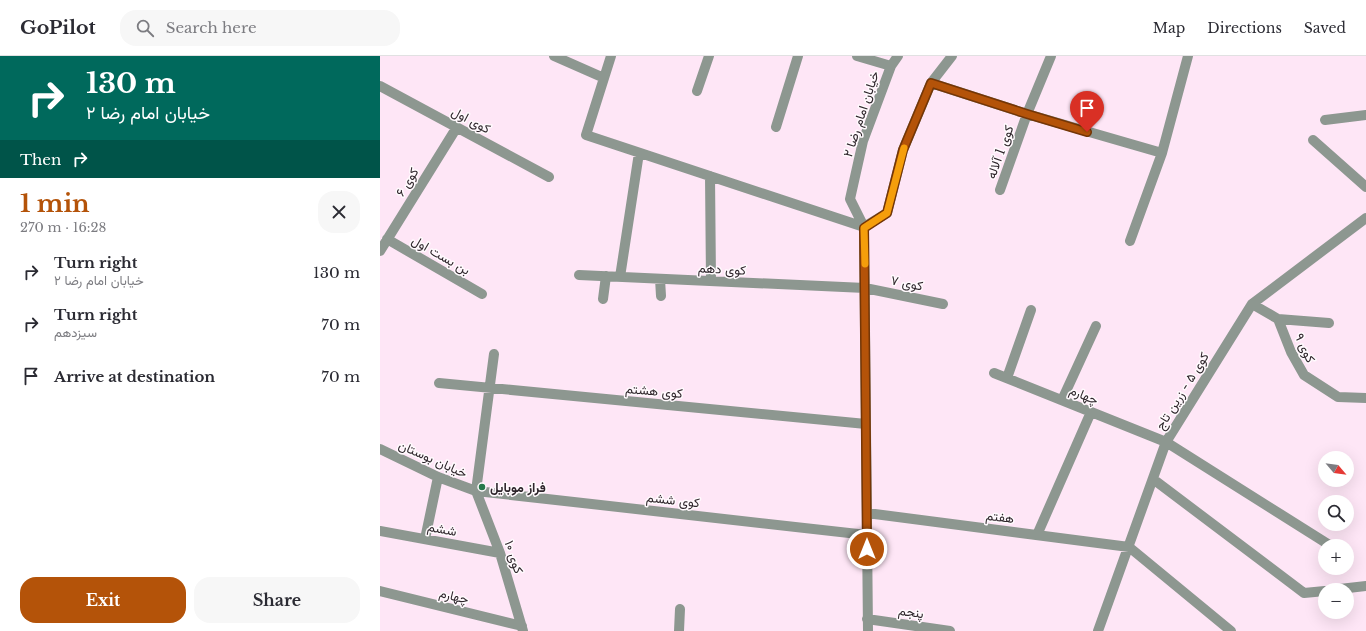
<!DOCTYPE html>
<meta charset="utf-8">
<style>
:root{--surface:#fff;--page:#f7f7f7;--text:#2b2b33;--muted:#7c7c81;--line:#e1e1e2;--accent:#b45309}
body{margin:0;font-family:"Libre Baskerville",Vazirmatn,serif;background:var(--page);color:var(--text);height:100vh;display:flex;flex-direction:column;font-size:15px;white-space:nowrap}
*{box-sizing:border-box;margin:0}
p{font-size:13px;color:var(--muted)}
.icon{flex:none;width:22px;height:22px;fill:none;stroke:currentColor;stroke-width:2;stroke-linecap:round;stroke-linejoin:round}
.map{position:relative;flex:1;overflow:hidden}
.panel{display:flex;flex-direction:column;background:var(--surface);width:380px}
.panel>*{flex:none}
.banner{background:#00695c;color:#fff;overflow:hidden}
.needle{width:26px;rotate:119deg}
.buttons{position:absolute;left:938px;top:395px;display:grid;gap:8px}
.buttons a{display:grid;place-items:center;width:36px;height:36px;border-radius:50%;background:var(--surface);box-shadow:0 4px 16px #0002;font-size:20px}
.pin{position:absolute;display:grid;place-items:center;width:34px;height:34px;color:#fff;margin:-41px -17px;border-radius:50% 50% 50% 0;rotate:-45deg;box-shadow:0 0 4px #0007}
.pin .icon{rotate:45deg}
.me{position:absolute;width:44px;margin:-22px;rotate:0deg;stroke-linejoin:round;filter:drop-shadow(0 0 3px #0008)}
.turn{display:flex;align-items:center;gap:14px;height:84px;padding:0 20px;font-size:18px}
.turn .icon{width:52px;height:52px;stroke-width:2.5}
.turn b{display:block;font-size:28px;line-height:34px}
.then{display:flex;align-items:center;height:38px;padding:0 20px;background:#0003;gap:8px;font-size:15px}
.round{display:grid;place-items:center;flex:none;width:42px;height:42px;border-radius:16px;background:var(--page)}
.head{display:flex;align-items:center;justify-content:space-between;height:68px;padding:0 20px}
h1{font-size:24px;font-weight:800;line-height:30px;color:var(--accent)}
.primary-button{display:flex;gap:8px;margin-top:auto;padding:8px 20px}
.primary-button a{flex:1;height:46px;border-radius:16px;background:var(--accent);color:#fff;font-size:16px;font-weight:800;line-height:46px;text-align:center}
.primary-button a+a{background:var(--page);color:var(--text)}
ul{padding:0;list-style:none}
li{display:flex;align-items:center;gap:12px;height:52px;padding:0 20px}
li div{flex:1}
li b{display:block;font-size:15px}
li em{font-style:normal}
header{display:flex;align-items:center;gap:24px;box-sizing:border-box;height:56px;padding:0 20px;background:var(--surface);border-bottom:1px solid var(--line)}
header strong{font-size:19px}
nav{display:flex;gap:22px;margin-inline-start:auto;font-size:14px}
.search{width:280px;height:36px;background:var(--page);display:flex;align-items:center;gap:10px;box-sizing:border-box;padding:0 14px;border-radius:16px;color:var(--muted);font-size:15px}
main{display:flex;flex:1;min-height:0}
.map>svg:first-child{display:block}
</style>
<header>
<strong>GoPilot</strong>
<div class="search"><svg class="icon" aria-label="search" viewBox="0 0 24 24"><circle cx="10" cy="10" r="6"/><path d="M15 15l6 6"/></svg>Search here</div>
<nav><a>Map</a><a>Directions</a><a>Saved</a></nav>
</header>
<main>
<section class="panel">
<div class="banner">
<div class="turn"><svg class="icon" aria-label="right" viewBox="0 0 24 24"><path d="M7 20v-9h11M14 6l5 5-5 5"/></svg><div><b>130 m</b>خیابان امام رضا ۲</div></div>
<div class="then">Then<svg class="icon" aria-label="right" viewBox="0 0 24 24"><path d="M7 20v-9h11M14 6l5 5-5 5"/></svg></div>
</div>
<div class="head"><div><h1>1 min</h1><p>270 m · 16:28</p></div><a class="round"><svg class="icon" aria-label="close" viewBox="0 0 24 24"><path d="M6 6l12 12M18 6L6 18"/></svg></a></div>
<ul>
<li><svg class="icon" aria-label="right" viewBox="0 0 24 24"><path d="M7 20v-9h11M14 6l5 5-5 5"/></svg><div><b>Turn right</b><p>خیابان امام رضا ۲</p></div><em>130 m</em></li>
<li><svg class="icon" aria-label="right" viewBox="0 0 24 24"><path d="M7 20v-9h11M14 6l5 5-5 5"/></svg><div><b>Turn right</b><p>سیزدهم</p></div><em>70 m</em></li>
<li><svg class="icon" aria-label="arrive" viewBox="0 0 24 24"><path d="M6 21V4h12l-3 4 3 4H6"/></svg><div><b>Arrive at destination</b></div><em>70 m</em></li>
</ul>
<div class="primary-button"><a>Exit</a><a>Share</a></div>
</section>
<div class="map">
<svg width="986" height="575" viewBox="0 0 986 575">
<rect width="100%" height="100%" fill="#fee6f6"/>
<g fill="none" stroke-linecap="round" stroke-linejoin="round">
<!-- minor -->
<path stroke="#8d9790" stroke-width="10" d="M174,0l50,22
M231,0l-25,79 278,92
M477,0l34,10
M551,27l96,31 135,39
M0,30l169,91
M317,35l12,-35
M945,64l41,-5
M396,71l22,-71
M933,84l53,47
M330,120l1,105
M620,134l27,-76 24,-58
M484,171l23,-14 16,-63 28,-67 21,-27
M7,183l95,55
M750,185l32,-88 26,-97
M0,195l77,-124
M199,219l286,13 78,16
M240,221l19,-124
M280,223l1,17
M223,243l3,-23
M872,248l26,15 13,33 13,23 34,22 28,1
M898,263l51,4
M114,298l-18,137 24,62 23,78
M614,317l172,69 165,104
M627,322l24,-68
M59,327l427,41
M682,344l34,-74
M0,393l58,28 38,14 391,44
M773,423l151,114 21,-2
M487,457l262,34 102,84
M0,475l120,22
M657,479l54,-123
M45,483l13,-62
M951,534l35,-4
M0,535l142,35
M487,563l83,12
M299,575l1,-22
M488,575l-4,-404 -14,-28 13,-58 28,-75 7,-10
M718,575l68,-189 86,-138 114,-86"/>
</g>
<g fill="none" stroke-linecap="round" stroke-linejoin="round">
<defs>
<path id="route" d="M487,493l-3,-321 23,-15 16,-63 28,-67 96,31 60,18"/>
</defs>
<!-- route casing -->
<use href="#route" stroke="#753606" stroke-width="10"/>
<!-- route -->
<use href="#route" stroke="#b45309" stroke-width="7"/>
<!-- slow -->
<path stroke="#f59e0b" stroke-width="7" d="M485,208l-1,-36 23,-15 17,-65"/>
</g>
<!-- markers -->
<circle fill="#26794b" stroke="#fffafd" stroke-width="1.5" cx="102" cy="431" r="4"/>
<g text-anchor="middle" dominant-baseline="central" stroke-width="3" stroke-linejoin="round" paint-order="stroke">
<!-- street labels -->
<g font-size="13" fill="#2e252b" stroke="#fffafd">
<text transform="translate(481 58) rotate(-72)">خیابان امام رضا ۲</text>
<text transform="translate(91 64) rotate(28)">کوی اول</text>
<text transform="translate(620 96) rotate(-70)">کوی 1 آلاله</text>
<text transform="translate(27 126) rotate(-58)">کوی ۶</text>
<text transform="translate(61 199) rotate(30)">بن بست اول</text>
<text transform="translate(342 213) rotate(3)">کوی دهم</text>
<text transform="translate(527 227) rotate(11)">کوی ۷</text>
<text transform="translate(925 292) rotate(65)">کوی ۹</text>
<text transform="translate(274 335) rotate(5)">کوی هشتم</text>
<text transform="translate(802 335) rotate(-58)">کوی ۵ - زرین تاج</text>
<text transform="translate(704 339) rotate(22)">چهارم</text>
<text transform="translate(53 403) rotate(24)">خیابان بوستان</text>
<text transform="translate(293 444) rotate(6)">کوی ششم</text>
<text transform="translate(620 461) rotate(7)">هفتم</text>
<text transform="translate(62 473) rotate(10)">ششم</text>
<text transform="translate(134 501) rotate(72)">کوی ۱۰</text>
<text transform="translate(74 540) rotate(14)">چهارم</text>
<text transform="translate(531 556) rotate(8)">پنجم</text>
</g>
<!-- poi labels -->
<g font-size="13" font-weight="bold" fill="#2e252b" stroke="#fffafd" text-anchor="start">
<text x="110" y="431">فراز موبایل</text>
</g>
</g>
</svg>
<div class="buttons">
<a><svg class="needle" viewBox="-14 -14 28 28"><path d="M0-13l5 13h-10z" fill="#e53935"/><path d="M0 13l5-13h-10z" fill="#7c7c81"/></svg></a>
<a><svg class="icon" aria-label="search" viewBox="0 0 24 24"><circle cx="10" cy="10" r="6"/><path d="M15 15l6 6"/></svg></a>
<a>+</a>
<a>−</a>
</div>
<div class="pin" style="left:707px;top:76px;background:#d93025"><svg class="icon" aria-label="arrive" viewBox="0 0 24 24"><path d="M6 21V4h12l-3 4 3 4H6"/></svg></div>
<svg class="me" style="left:487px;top:493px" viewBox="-20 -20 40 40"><circle r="17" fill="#b45309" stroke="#fff" stroke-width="3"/><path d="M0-11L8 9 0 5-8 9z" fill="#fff"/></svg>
</div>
</main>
